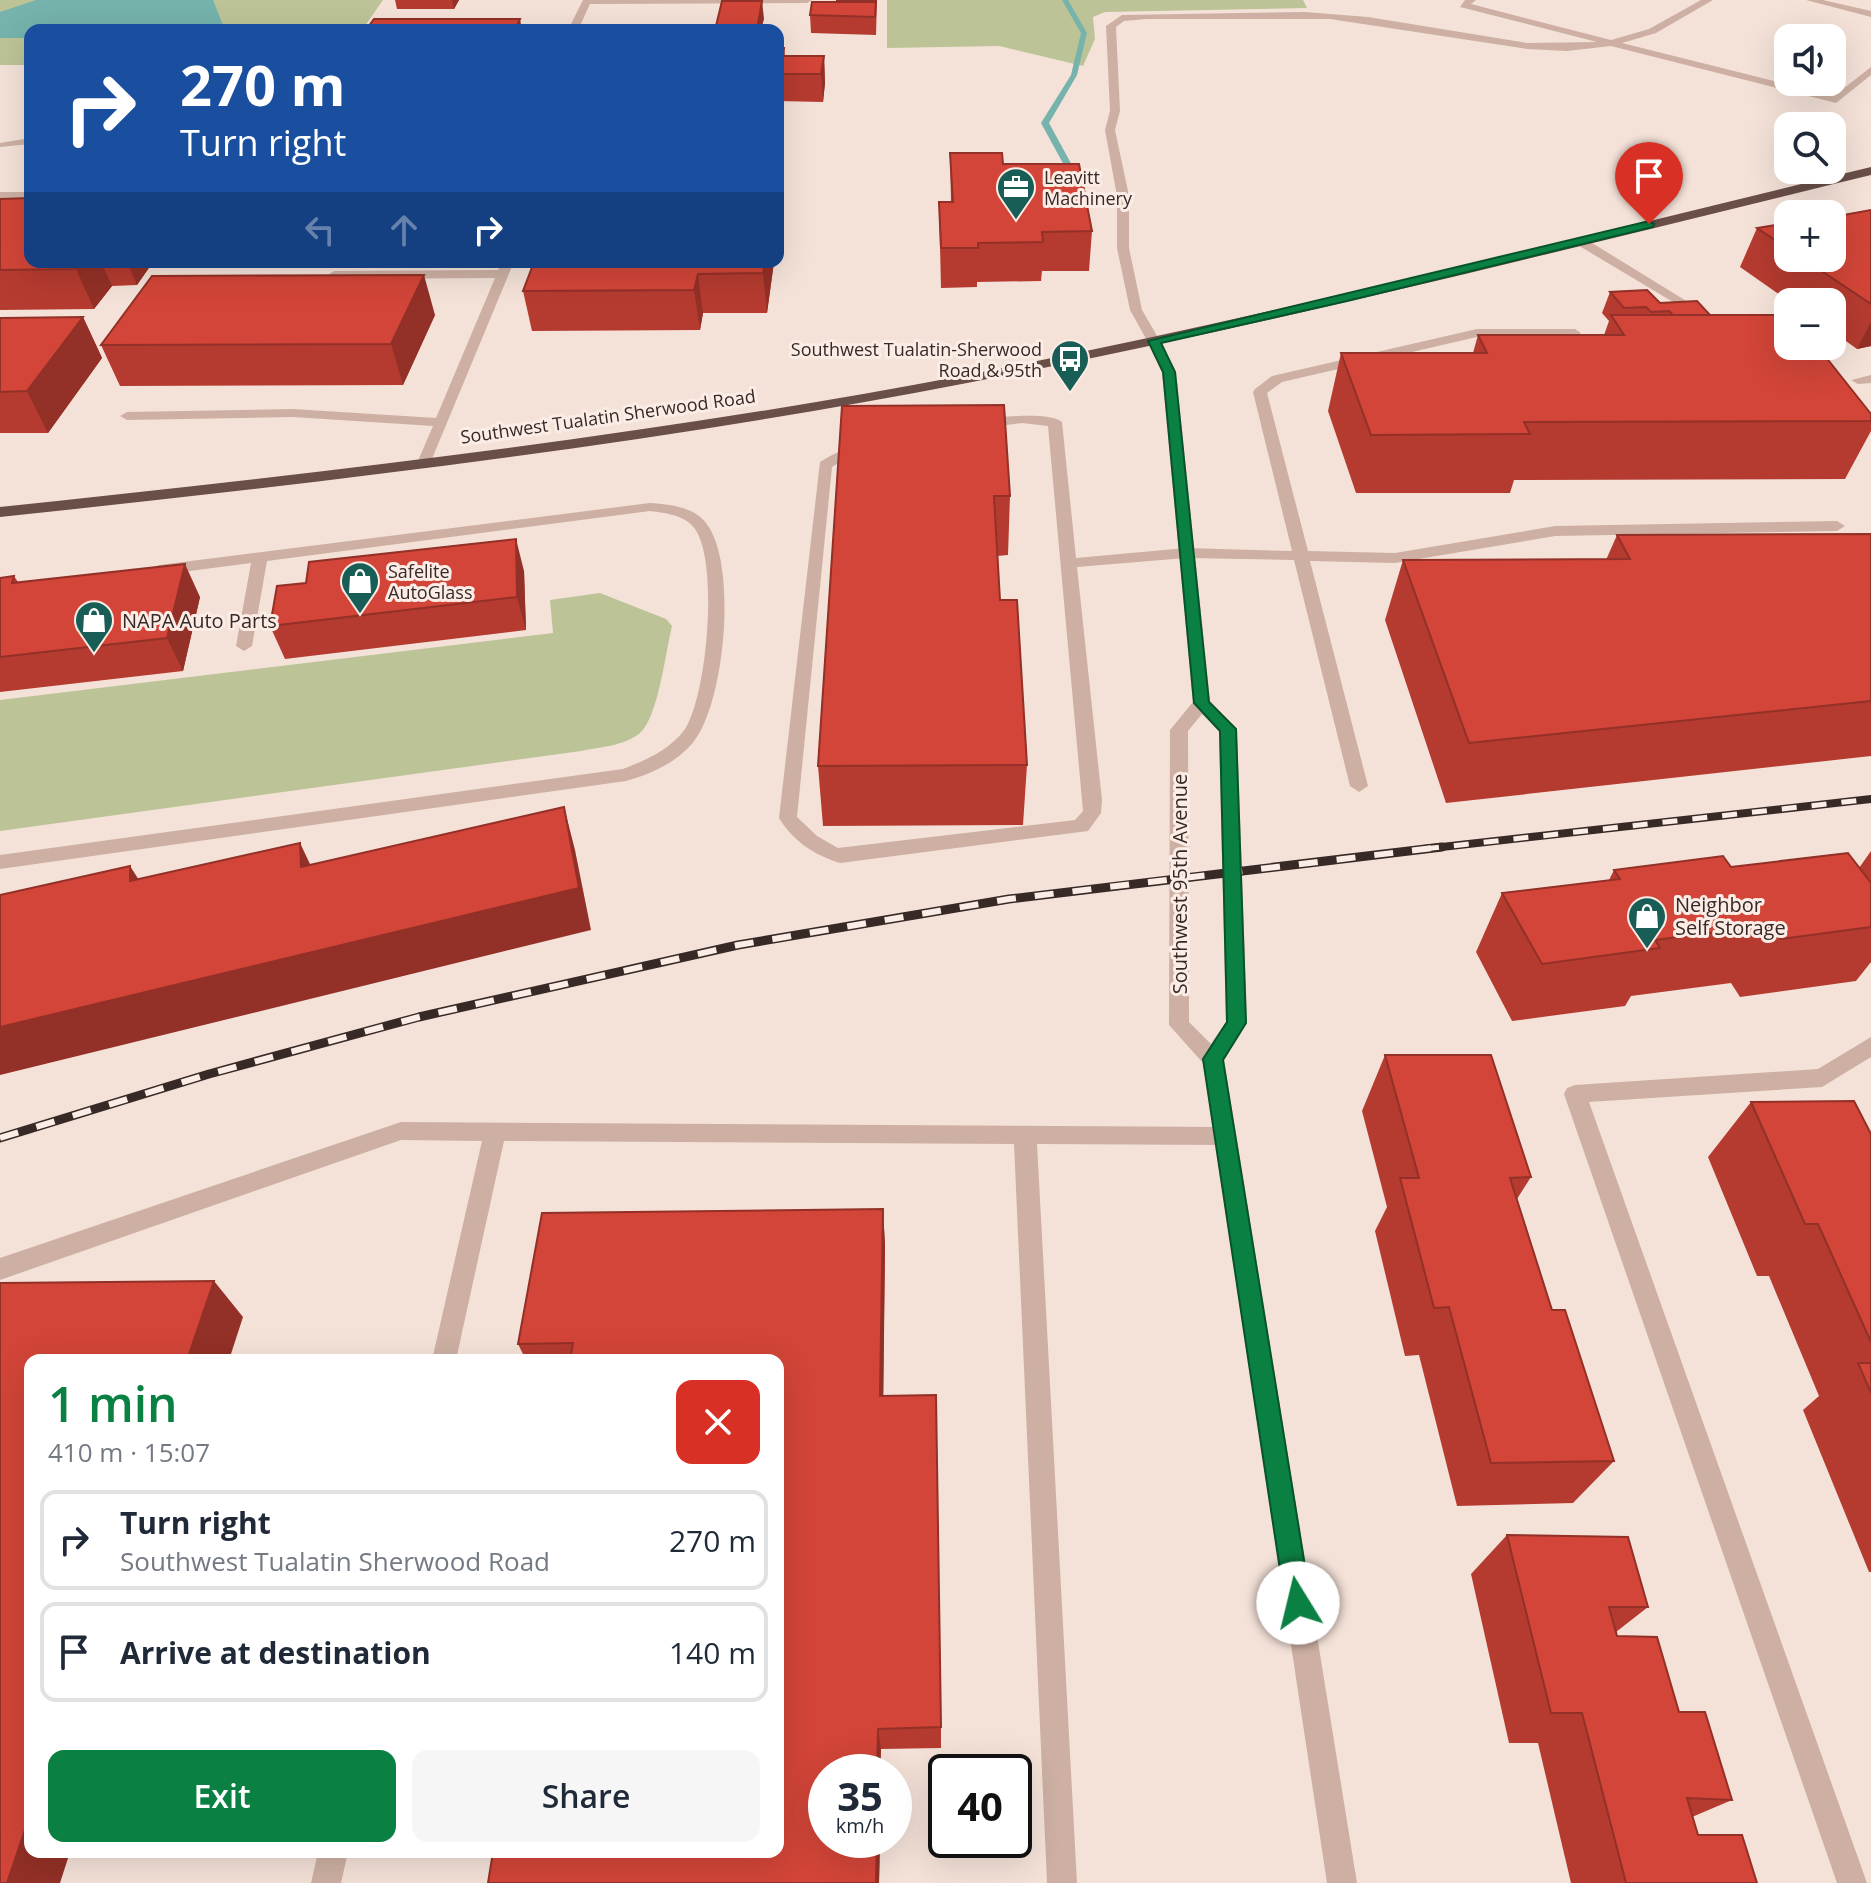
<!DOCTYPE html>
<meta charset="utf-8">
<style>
:root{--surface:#fff;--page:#f6f6f7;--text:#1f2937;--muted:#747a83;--line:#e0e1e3;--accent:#0b8043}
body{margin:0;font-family:"Open Sans",sans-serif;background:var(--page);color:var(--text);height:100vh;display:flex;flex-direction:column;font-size:30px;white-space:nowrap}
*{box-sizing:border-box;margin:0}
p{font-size:26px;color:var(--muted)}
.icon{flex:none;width:44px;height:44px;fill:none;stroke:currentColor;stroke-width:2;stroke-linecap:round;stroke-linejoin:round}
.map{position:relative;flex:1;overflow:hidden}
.details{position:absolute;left:24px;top:1354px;width:760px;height:504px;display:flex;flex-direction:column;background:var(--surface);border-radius:16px;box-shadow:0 8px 32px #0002}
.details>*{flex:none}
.hud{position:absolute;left:24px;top:24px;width:760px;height:244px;border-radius:16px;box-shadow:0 8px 32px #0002;background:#1a4fa0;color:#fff;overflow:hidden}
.buttons{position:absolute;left:1774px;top:24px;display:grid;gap:16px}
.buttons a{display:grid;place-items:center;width:72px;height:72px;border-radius:16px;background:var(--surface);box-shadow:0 8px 32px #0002;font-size:40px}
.speed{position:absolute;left:808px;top:1754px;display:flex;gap:16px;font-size:40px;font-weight:700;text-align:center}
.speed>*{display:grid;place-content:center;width:104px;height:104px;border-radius:50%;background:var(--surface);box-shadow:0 8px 32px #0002;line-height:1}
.speed small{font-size:20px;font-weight:400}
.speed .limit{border:4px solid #111;border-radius:12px;background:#fff;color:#111}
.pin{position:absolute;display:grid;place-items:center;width:68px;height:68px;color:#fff;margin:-82px -34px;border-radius:50% 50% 50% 0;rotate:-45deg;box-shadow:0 0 8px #0007}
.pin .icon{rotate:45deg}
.me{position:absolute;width:88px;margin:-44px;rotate:351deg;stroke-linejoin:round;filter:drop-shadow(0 0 6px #0008)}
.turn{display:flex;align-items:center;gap:28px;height:168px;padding:0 24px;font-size:36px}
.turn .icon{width:104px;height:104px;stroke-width:2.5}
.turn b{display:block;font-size:56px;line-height:68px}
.lanes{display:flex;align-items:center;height:76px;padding:0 24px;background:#0003;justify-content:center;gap:40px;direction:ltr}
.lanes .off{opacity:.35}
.round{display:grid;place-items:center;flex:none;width:84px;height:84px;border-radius:16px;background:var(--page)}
.head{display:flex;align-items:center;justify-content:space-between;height:136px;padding:0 24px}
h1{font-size:48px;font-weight:600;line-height:60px;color:var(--accent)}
.primary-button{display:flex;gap:16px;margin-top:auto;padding:16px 24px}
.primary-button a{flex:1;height:92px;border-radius:16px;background:var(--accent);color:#fff;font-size:32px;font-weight:600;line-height:92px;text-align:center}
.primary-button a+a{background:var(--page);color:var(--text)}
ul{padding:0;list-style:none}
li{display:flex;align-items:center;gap:24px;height:100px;margin:0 16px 12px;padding:0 8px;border:4px solid var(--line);border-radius:16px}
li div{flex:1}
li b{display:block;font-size:30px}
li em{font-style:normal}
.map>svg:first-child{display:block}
</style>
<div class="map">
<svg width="1871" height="1883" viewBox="0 0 1871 1883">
<rect width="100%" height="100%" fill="#f4e2d8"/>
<!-- green -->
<path fill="#bcc497" d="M0,0h383l-21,30h-332v35h-30z
M887,0h416l4,8 -202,4 -12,5 2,22 -12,27 -84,-20 -112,2z
M600,593l66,26 6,7c-6,24 -14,92 -32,107 -16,13 -40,14 -59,18l-581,80v-131l553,-67 -3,-33z"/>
<!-- water -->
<path fill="#75b3ac" d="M36,0h177l12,30h-195v8h-30v-26z"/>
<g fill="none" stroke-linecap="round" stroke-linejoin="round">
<!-- stream -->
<path fill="#75b3ac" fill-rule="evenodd" d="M1062,0h6l19,33 -10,42 -28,48 30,55 -4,2 -4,-2 -30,-55 30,-48 10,-42z"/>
<!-- service -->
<path fill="#cdb0a3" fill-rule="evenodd" d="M583,0h229l-5,3 -217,1 -12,26h-10z
M1465,0h11l-5,4 140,36 38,-11 52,-29h12l-57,33 -34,10 212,53 37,-29v8l-35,28 -225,-57 -44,5 -40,-2 -197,-30h-183l-23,2 -8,6 4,84 -5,3 -5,-3 -4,-85 16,-11 183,-3 63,5 159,26 70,-1 -137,-35z
M1806,0h17l48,11v6z
M30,138v6l-30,3v-4z
M0,192h30v6h-30z
M1576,238h8l104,64 -10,3 -102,-61z
M502,262l11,2 -84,202h-10l-2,-3 16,-37 -140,-9 -166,3 -7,-4 7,-4 166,-3 143,9 59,-140 -161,1 -6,-4 6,-4 164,-1z
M1477,329h98l6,4 -6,4h-98l-195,45 -15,11 41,158 87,2 160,-27 282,-5 8,5 -8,5 -282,5 -160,27 -85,-2 58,225 -9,6 -9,-6 -56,-226 -108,-2 -109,9 25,233 -1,13 -13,18 -248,32c-26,-8 -47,-22 -61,-45l41,-356c13,-8 25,-14 39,-19 34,-10 179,-40 203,-21l14,136 110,-10 106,3 -39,-159 2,-3 17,-13zM1022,423l26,3 35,385 -8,9 -237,28 -21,-12 -20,-19 35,-350c54,-35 128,-35 190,-44z
M1871,375v8l-13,1 -7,-4z
M650,503c19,1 44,4 56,20 32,40 19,179 -12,218 -16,21 -43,33 -68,40l-626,88v-14l623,-86c23,-9 47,-19 62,-40 22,-34 34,-166 10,-200 -10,-14 -29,-16 -45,-18l-383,50 -15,85 -8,5 -8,-5 15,-83 -92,12 -8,-5 8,-5z
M1871,1037v20l-49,30 -233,15 278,781h-30l-273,-789 3,-6 8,-3 243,-16z
M401,1122l824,5 8,2 3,7 -3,7 -8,2 -188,-1 40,739h-30l-33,-739 -510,-3 -48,219h-24l50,-219 -81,-1 -401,140v-22z
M318,1852h30l-7,31h-30z"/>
<!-- minor -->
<path fill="#cdb0a3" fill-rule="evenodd" d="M1115,108l5,3 -5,19 14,66v52l13,62 18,31 -6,4 -5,-1 -19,-34 -13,-62v-52l-12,-66 5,-19z"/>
<!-- tertiary -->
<path fill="#cdb0a3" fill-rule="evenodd" d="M1154,337l6,4 16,31 34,329 27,28 10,294 -23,37 133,823h-30l-124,-820 -34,-38 1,-295 23,-28 -31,-330 -14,-31zM1202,714l17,17 7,291 -15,22 -22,-22 -1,-291z"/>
<!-- trunk -->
<path fill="#6a4e48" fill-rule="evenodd" d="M1871,167v8c-301,73 -600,150 -904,208 -320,62 -644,100 -967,134v-10c323,-34 647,-71 967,-132 303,-59 603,-135 904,-208z"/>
<defs>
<path id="rail-far1" d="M1424,849l447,-50"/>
<path id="rail" d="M0,1138l209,-64 210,-57 319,-72 271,-46 433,-52"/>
</defs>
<!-- rail-far1 casing -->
<use href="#rail-far1" stroke="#372926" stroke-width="8"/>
<!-- rail casing -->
<use href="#rail" stroke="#372926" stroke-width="9"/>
<!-- rail-far1 -->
<use href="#rail-far1" stroke="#fbede5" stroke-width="5" stroke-dasharray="15" stroke-linecap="butt"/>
<!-- rail -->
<use href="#rail" stroke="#fbede5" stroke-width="6" stroke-dasharray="19" stroke-linecap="butt"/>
</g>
<!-- wall -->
<path fill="#b53b30" d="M395,0h64l-5,9h-57z
M877,0l-1,35 -65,-2 -1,-18z
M778,41l2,7h4l1,8h39l1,27 -2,19 -45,-1z
M950,153l53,11 89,67 -3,40h-47l-1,10 -64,1v5l-36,1 -2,-86h12z
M0,199l30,63h123l-16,23 -25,1 -18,23 -94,1z
M1871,210v136l-14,3 -25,-18v-29h-42l-50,-35 17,-39 31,-5v35h44z
M774,262l-7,51h-64l-3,17 -168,1 -9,-40z
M1610,292l100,23 161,99v17l-26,48 -331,1 -4,13h-154l-28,-82 13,-58h132l5,-18h126l5,-14 -7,-8z
M435,315l-32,70 -283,1 -19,-41z
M83,317l19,41 -54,75h-48v-115z
M842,406l168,90 -2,59 -11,1 3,44 27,165 -4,60 -200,1 -5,-60z
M1871,534v222l-425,47 -61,-183 18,-60h203l11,-25z
M524,571l2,59 -241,29 -15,-33 36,-43z
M14,576l4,6 182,15 -17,74 -183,21v-114z
M1871,851v111l-15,19 -116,16 -9,-14 -100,13 -6,10 -113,15 -36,-69 26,-59 107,-13 5,-10 117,-3 128,1z
M1385,1055l146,122 -14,22 35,111 62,151 -41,42 -116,3 -38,-151 -14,1 -30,-125 12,-24 -25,-96z
M1751,1102l120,32v438h-2l-66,-162 16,-14 -50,-120h-12l-49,-119z
M883,1209l2,37 -2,150 53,-1 5,332v21l-60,1 -1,23h-54v68h54l-1,43h-391l5,-31h285v-492h-252l-8,-16 24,-131z
M1507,1535l141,72 -32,25 1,4 62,76 53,88 -40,17 6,18 59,48h-186l-33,-140h-29l-38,-169z"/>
<!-- shaded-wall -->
<path fill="#933027" d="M452,0h7l-5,9z
M762,1l2,18 -3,11h-4z
M520,19l2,11h-7z
M824,56l1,27 -2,19 -2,-28z
M778,178l3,34 -3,19z
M82,262h19l11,24 -18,23 -18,-40z
M127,262h26l-16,23z
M765,262h9l-7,51 -4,-40z
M698,274l5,39 -3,17 -6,-40z
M424,275l11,40 -32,70 -12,-41z
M83,317l19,41 -54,75 -21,-42z
M1871,322v24l-14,3z
M516,539l8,32 2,59 -9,-33z
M185,564l15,33 -17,74 -16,-33z
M564,807l11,43 16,80 -591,145v-48z
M300,843l20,42 -19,-18z
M130,866l27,42 -27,-27z
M883,1209l2,37 -2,183 -3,-33z
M214,1281l29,36 -14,43h-42z
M878,1729l3,20 -1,23h-3z
M30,1815v37h40l-10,31h-53z
M877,1840h3l-1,43h-3z"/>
<!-- building -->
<path fill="#d24538" stroke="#933027" stroke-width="2" d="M837,0h39v2h-39z
M722,1h40l-5,29h-42z
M876,1l-1,16 -65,-2 2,-13z
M374,19h146l-5,11h-149z
M778,41h2l-2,7h6l-1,8h41l-3,18h-43z
M950,153h52l1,11h76l13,67 -50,1 1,10 -65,1v5h-37l-2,-46h14z
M30,198v64h52l-6,7 -76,1v-71z
M1871,210v94l-69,-46h30v-41z
M1788,223v26l-31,-21z
M534,262h231l-2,11 -65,1 -4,16 -171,1z
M424,275l-33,69 -290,1 51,-69z
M1647,290l13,13 37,-2 13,14h-37l-4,-4 -18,1 -5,-5 -22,1 -14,-16z
M1611,315h177v31h29l54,68v7l-347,1 6,12 -159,1 -30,-82h146l-9,-18h146z
M83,317l-56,74 -27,1v-74z
M1004,405l6,91h-16l6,104h17l10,165 -209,1 24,-360z
M1871,534v167l-402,42 -66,-183 227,-1 -13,-24z
M516,539l1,58 -247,29 7,-40 29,-3 3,-21z
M185,564l-18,74 -167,19v-79l14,-2 -2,7z
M564,807l15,81 -579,139v-132l130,-29v15l170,-38 1,24z
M1848,853l23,30v44l-90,12 -10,-14 -116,15 5,8 -118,16 -40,-71 118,-14 -6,-9 109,-14 8,11z
M1385,1055h106l40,122 -21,1 42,132h13l49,151 -123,2 -42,-156 -15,1 -34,-130h19z
M1854,1101l17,33v208l-53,-118h-13l-54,-122z
M883,1209l-3,187 56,-1 5,332 -63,2 -1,43h-51v68h51l-1,43h-388l5,-31h285v-492h-208l3,-17 -55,1 24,-131z
M214,1281l-27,79h-157v455l-23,68h-7v-600z
M1858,1363h13v30z
M1507,1535l121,2 20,70h-39l8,29 40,1 22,75h26l27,88 -45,-2 11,37h44l15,48h-131l-44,-170h-31z"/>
<!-- route -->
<path fill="#0b8043" stroke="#07532c" stroke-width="2" d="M1649,221l5,3 -1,3 -306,74 -186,42 14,29 34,330 27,27 10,294 -23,37 88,543 -4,9 -9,3 -9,-3 -4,-9 -82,-544 24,-37 -7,-291 -26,-28 -31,-331 -15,-31z"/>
<!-- icons -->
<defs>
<symbol id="office-pin" viewBox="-11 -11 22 30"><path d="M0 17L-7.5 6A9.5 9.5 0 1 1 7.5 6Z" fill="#185d56" stroke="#fbede5"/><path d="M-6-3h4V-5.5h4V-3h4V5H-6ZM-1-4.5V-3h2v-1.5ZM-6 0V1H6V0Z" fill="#fff"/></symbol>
<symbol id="bus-pin" viewBox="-11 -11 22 30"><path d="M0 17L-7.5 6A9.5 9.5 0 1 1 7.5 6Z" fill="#185d56" stroke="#fbede5"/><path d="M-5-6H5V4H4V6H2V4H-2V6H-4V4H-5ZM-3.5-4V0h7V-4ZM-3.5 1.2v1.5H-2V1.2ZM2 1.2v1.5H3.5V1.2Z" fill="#fff"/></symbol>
<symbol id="shop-pin" viewBox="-11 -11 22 30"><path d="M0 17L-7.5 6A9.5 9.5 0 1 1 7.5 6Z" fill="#185d56" stroke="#fbede5"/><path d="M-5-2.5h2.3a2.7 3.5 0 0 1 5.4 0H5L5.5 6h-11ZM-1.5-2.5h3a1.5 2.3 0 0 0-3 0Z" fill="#fff"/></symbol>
</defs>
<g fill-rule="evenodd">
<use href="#office-pin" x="994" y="165" width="44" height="60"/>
<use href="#bus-pin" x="1048" y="337" width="44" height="60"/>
<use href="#shop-pin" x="338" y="559" width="44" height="60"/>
<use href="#shop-pin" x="72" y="598" width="44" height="60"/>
<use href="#shop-pin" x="1625" y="894" width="44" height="60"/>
</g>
<g text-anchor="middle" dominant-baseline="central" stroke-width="6" stroke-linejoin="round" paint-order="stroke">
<!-- far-poi labels -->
<g font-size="18" fill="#372926" stroke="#fbede5" text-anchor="start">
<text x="1044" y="177">Leavitt<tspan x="1044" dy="21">Machinery</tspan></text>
<text x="1042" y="349" text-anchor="end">Southwest Tualatin-Sherwood<tspan x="1042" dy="21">Road &amp; 95th</tspan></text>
<text x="388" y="571">Safelite<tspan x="388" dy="21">AutoGlass</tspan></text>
</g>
<!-- far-street labels -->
<g font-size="18" fill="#372926" stroke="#fbede5">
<text transform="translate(608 416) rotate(-8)">Southwest Tualatin Sherwood Road</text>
</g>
<!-- poi labels -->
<g font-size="20" fill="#372926" stroke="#fbede5" text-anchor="start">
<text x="122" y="620">NAPA Auto Parts</text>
<text x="1675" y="904">Neighbor<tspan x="1675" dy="23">Self Storage</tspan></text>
</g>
<!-- street labels -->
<g font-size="20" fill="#372926" stroke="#fbede5">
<text transform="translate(1179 884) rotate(-90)">Southwest 95th Avenue</text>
</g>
</g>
</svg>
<div class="buttons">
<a><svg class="icon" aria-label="sound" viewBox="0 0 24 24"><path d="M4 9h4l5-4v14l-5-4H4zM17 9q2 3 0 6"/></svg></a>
<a><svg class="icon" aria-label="search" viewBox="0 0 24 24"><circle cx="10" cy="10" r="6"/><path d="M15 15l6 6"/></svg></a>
<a>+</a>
<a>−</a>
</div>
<div class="speed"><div>35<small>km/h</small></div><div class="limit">40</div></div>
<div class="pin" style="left:1649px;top:224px;background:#d93025"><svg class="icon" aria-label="arrive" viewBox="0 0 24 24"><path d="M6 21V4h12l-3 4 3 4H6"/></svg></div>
<svg class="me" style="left:1298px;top:1603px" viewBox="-20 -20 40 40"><circle r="19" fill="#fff"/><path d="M0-13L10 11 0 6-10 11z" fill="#0b8043"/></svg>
<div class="hud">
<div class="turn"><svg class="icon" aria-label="right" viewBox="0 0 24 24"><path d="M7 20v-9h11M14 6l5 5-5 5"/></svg><div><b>270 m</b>Turn right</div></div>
<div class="lanes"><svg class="icon off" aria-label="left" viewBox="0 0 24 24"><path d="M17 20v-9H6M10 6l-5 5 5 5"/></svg><svg class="icon off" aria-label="ahead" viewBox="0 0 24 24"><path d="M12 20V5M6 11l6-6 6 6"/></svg><svg class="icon" aria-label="right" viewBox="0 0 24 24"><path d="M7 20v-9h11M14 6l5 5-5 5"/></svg></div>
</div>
<section class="details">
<div class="head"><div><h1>1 min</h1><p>410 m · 15:07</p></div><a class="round" style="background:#d93025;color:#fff"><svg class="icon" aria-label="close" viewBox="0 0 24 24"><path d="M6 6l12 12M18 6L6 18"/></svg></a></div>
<ul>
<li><svg class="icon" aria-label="right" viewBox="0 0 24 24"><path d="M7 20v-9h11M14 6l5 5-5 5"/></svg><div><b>Turn right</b><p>Southwest Tualatin Sherwood Road</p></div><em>270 m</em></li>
<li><svg class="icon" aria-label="arrive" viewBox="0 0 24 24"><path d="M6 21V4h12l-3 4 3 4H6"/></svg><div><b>Arrive at destination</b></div><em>140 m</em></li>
</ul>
<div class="primary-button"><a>Exit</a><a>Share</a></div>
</section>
</div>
